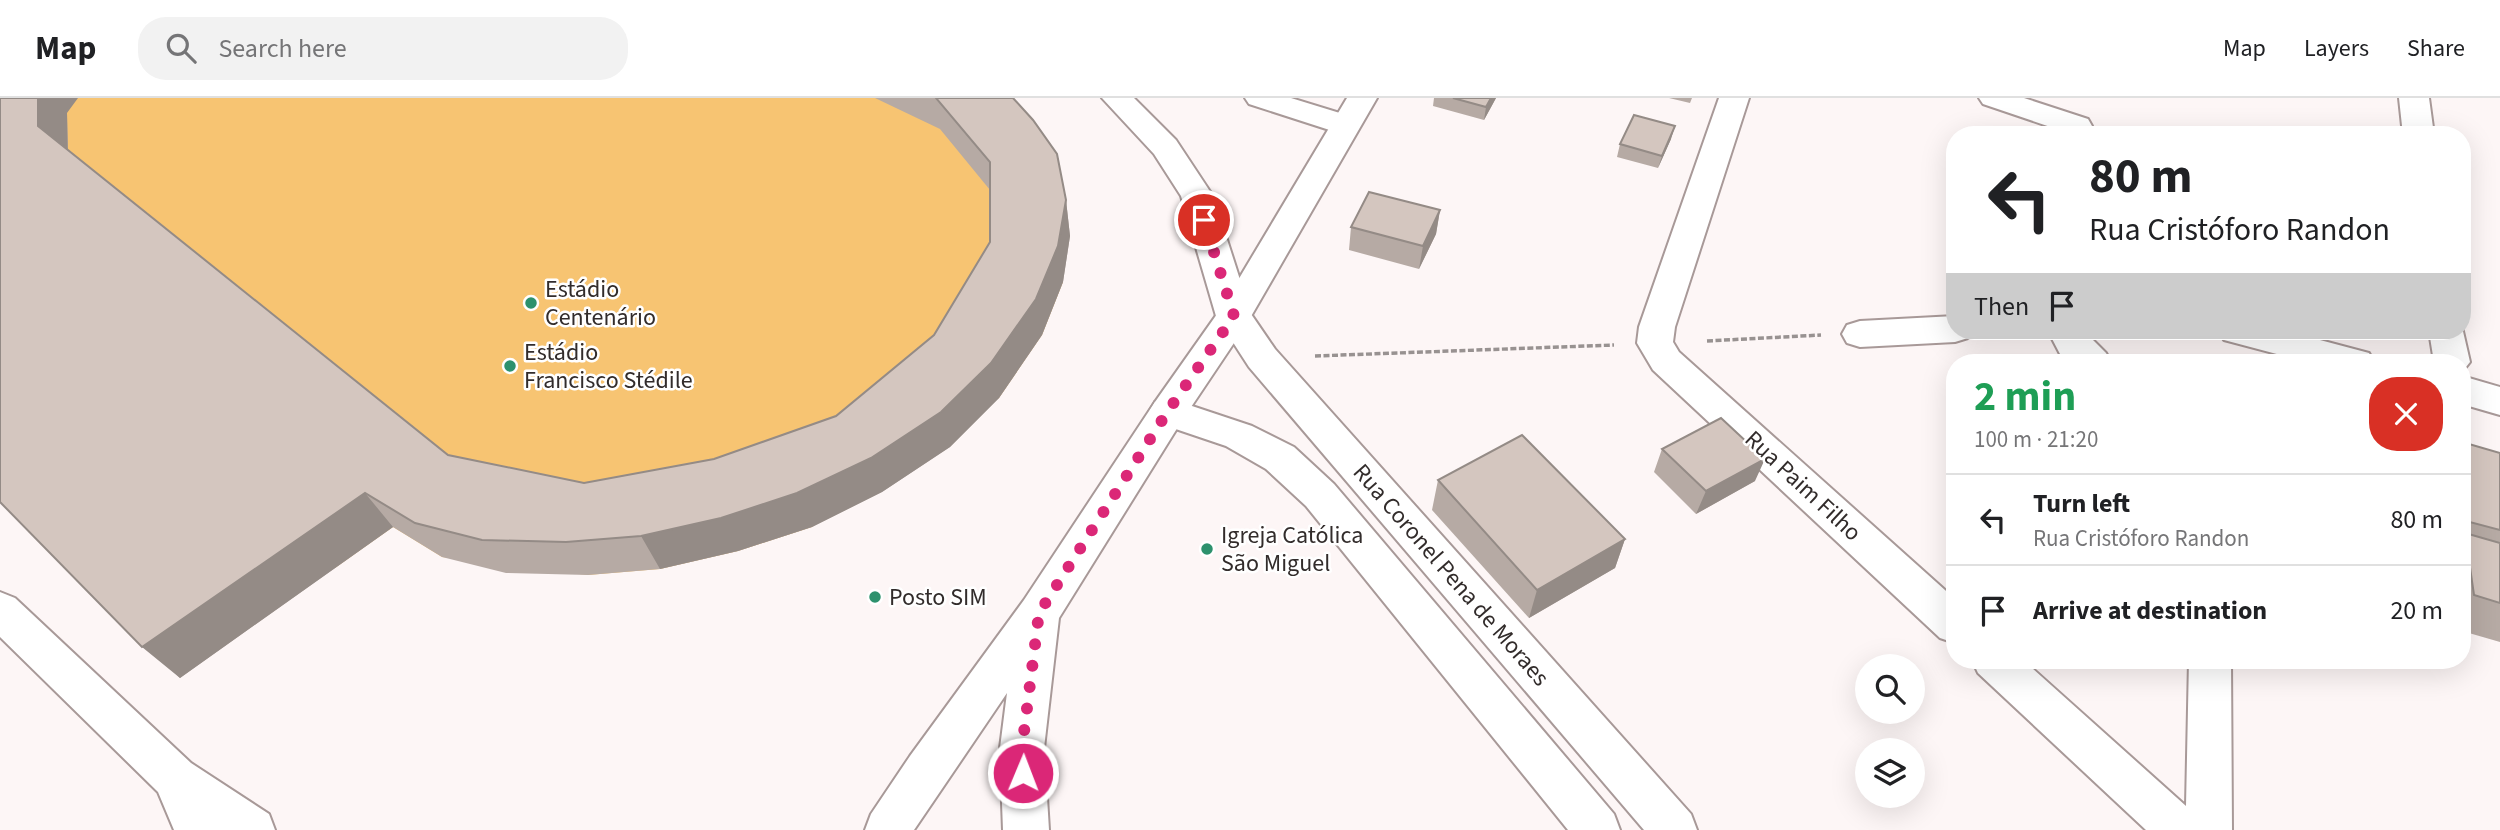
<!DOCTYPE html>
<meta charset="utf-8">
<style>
:root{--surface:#fff;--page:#f2f2f2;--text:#202124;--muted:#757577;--line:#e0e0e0}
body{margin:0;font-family:"Source Sans 3",sans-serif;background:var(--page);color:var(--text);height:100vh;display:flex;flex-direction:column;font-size:26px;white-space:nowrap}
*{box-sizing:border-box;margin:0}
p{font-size:23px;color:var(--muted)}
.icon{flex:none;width:38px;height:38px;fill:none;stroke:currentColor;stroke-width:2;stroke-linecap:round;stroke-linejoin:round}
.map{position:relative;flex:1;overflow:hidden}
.panel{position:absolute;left:1946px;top:256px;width:525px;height:315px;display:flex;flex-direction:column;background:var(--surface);border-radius:28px;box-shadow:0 7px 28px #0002}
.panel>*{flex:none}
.guide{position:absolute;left:1946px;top:28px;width:525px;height:214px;border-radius:28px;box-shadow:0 7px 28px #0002;background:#fff;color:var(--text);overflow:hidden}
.fabs{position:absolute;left:1855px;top:556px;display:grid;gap:14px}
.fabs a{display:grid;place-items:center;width:70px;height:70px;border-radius:50%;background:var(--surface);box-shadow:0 7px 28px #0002;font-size:35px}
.pin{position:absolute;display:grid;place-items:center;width:60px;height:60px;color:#fff;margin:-30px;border:4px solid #fff;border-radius:50%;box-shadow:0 2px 7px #0007}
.me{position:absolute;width:77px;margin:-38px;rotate:1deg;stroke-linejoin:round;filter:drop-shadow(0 0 5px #0008)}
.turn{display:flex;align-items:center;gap:24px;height:147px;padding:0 28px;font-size:32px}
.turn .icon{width:91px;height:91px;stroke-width:2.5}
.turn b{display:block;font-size:49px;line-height:60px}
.then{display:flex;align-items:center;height:66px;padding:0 28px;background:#0003;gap:14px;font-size:26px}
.round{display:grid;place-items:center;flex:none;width:74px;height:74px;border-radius:28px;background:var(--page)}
.summary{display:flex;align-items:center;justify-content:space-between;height:119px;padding:0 28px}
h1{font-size:42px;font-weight:700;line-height:52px;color:#1e9e55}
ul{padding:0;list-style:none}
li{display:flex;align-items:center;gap:21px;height:91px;padding:0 28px;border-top:2px solid var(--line)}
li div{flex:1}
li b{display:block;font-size:26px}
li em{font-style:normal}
header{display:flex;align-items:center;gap:42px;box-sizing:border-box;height:98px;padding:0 35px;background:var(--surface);border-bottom:2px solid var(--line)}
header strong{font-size:33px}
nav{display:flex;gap:38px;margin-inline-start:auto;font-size:24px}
.search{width:490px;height:63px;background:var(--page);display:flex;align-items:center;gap:18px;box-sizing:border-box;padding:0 24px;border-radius:28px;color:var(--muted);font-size:26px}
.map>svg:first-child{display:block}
</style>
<header>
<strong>Map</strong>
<div class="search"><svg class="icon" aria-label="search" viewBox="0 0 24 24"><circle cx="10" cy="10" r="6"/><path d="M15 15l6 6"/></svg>Search here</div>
<nav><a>Map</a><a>Layers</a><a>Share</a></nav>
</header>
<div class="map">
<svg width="2500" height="732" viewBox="0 0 2500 732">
<rect width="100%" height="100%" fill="#fdf6f6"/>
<!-- green -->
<path fill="#f7c472" d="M17,0h957l89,184 -21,53 -43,63 -187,129 -74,24 -78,18 -72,6 -146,-18 -49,-30 -58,41 -335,-354v-91z"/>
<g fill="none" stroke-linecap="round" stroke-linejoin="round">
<defs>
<path id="minor" d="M1102,0h32l42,42 37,56 38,118 24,35 416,465 6,16h-53l-395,-463 -33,-51 -35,-120 -27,-42z
M1245,0h46l65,20 4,7 -4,7 -11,3 -96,-31z
M1719,0h30l-74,229 -2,15 6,10 276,247v44l-15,-5 -287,-268 -16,-27 2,-16z
M1979,0h45l64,21 4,7 -4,7 -14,2 -91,-31z
M2399,0h30l5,37h-31z
M1955,218v15h17l-4,7 -13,4 -95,5 -13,-4 -5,-9 5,-9 13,-4z
M2462,229l8,35 -8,10v-10h-28l-5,-31h33z
M2048,233h36l22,22 5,9h-41l-10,-8z
M2219,233h67l83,22 5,9h-67l-83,-22z
M2462,278l38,11v28l-38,-11z
M1168,300l84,28 42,21 40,37 280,330 6,16h-52l-262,-324 -40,-37 -40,-23 -71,-24 -6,-10 6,-10z
M1972,562h51l163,146 3,-146h42l1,170h-86l-168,-157z"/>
<path id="major" d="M1347,0h30l-131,227 -65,97 -122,196 -15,130 5,82h-46l-3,-82 7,-55 -93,137h-49l6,-16 39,-58 114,-156 131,-198 67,-95z
M0,494l15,6 176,165 78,51 6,16h-101l-16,-38 -158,-155z"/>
</defs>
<!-- minor casing -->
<use href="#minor" stroke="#a89998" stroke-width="4"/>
<!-- major casing -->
<use href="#major" stroke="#a89998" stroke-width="4"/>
<!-- path -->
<path stroke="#989291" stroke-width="3.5" stroke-dasharray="6 2.5" stroke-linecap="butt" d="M1707,243l114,-6
M1315,258l299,-11"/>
<!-- minor -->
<use href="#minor" fill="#fff" fill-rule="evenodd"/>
<!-- major -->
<use href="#major" fill="#fff" fill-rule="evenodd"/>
</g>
<!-- wall -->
<path fill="#b6aaa4" d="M875,0h138l53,102 4,36 -7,46 -21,53 -43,63 -49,49 -68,45 -70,35 -74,24 -78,18 -72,6 -82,-2 -64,-16 -49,-30 -213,151 -180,-176 67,-389 1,37 380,305 136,28 130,-24 122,-43 98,-81 56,-93v-52l-50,-61z
M1434,0h62l-12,22 -51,-14z
M1669,0h23l-2,5z
M1671,41l-13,29 -41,-11 3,-13z
M1440,112l-4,24 -17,35 -70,-19 2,-23z
M2462,344l38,11v189l-38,-11z
M1662,351l93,32 -59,33 -42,-42z
M1438,382l187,59 -10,29 -86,50 -97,-108z"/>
<!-- shaded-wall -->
<path fill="#948b86" d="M38,0h40l-11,15 1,49 -30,-36z
M1491,0h5l-12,22 2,-13z
M1675,28l-4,13 -13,29 4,-12z
M1066,102l4,36 -7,46 -21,53 -43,63 -49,49 -68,45 -70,35 -74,24 -78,18 -19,-33 156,-43z
M1440,112l-4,24 -17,35 4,-23z
M1765,361l-10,22 -59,33 10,-23z
M365,395l28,34 -213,151 -38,-31z
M1625,441l-10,29 -86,50 8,-28z"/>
<!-- building -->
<path fill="#d4c6bf" stroke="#948b86" stroke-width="2" d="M0,0h38v28l410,329 136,28 130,-24 122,-43 98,-81 56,-93v-80l-54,-64h77l20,22 24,34 9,46 -8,46 -22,53 -45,64 -50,49 -70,46 -74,35 -76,25 -80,18 -75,6 -84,-2 -67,-17 -50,-30 -223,154 -142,-145z
M1453,0h38l-5,9z
M1634,17l41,11 -13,30 -42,-12z
M1369,94l71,18 -17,36 -72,-19z
M1721,320l44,41 -59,32 -44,-42z
M1522,337l103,104 -88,51 -99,-110z
M2462,344l38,11v77l-38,-10z
M2465,435l35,10v60l-26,-8z"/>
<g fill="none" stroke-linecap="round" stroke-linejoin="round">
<!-- route -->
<path stroke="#db2777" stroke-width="12" stroke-dasharray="0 21.6" d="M1023,675l-1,-25 17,-135 129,-202 66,-95 -30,-96"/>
</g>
<!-- markers -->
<g fill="#2d916d" stroke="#fff" stroke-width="2.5">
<circle cx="531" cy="205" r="7"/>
<circle cx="510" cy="268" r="7"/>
<circle cx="1207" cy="451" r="7"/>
<circle cx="875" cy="499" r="7"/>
</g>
<g text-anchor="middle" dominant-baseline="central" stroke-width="5" stroke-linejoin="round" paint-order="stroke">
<!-- poi labels -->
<g font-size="24" fill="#322c2b" stroke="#fff" text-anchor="start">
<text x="545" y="191">Estádio<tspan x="545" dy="28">Centenário</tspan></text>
<text x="524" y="254">Estádio<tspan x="524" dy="28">Francisco Stédile</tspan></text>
<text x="1221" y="437">Igreja Católica<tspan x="1221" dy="28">São Miguel</tspan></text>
<text x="889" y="499">Posto SIM</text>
</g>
<!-- street labels -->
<g font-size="24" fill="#322c2b" stroke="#fff">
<text transform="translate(1803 388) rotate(43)">Rua Paim Filho</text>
<text transform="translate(1451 477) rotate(49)">Rua Coronel Pena de Moraes</text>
</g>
</g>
</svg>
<div class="fabs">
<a><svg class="icon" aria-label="search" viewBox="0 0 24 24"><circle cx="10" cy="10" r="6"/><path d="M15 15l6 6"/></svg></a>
<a><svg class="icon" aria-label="layers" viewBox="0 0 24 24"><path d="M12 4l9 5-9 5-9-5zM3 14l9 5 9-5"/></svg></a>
</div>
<div class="pin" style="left:1204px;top:122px;background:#d93025"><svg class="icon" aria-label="arrive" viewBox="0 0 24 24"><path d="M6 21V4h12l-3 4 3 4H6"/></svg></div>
<svg class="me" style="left:1023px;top:675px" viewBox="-20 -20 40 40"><circle r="17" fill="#db2777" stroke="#fff" stroke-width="3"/><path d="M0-11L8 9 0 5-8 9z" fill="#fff"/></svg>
<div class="guide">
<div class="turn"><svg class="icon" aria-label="left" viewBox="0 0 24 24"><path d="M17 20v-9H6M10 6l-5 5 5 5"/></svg><div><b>80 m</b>Rua Cristóforo Randon</div></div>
<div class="then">Then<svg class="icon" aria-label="arrive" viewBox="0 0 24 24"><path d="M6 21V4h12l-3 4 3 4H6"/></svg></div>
</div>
<section class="panel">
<div class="summary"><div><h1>2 min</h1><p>100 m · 21:20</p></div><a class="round" style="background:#d93025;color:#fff"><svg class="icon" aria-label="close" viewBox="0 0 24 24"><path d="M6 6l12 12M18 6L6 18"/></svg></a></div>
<ul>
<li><svg class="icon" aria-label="left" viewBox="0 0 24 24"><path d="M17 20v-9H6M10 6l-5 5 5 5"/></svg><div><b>Turn left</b><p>Rua Cristóforo Randon</p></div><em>80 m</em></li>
<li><svg class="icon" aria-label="arrive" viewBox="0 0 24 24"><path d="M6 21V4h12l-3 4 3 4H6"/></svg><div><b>Arrive at destination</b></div><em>20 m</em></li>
</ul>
</section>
</div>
